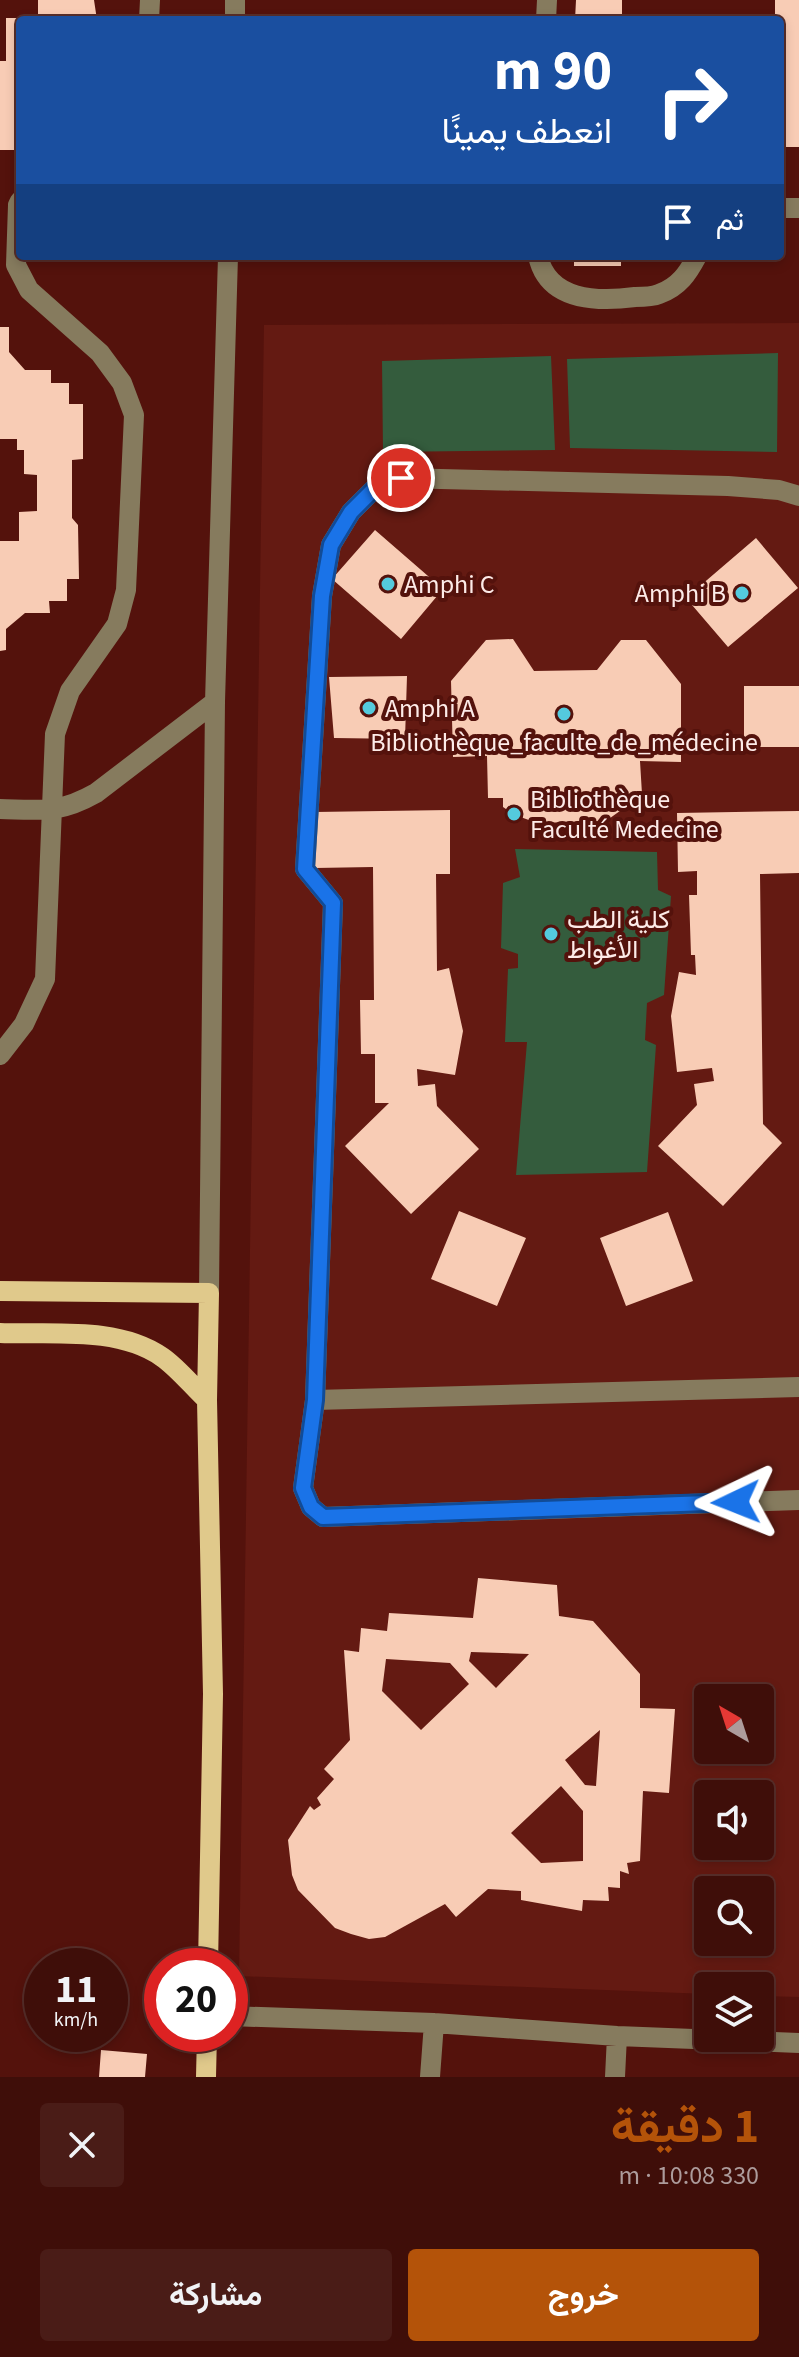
<!DOCTYPE html>
<html lang="ar">
<meta charset="utf-8">
<style>
:root{--surface:#3f0e09;--page:#4a1c17;--text:#f1f3f6;--muted:#ad9c9c;--line:#582e2a;--accent:#b45309}
body{margin:0;font-family:"Source Sans 3",Vazirmatn,sans-serif;background:var(--page);color:var(--text);direction:rtl;height:100vh;display:flex;flex-direction:column;font-size:30px;white-space:nowrap}
*{box-sizing:border-box;margin:0}
p{font-size:26px;color:var(--muted)}
.icon{flex:none;width:44px;height:44px;fill:none;stroke:currentColor;stroke-width:2;stroke-linecap:round;stroke-linejoin:round}
.map{position:relative;height:2077px;overflow:hidden;direction:ltr}
.side{display:flex;flex-direction:column;background:var(--surface);flex:1}
.side>*{flex:none}
.top-card{position:absolute;left:16px;top:16px;width:768px;height:244px;border-radius:8px;box-shadow:0 4px 12px #0003,0 0 0 2px var(--line);direction:rtl;background:#1a4fa0;color:#fff;overflow:hidden}
.needle{width:52px;rotate:321deg}
.controls{position:absolute;left:694px;top:1684px;display:grid;gap:16px}
.controls a{display:grid;place-items:center;width:80px;height:80px;border-radius:8px;background:var(--surface);box-shadow:0 4px 12px #0003,0 0 0 2px var(--line);font-size:40px}
.speed{position:absolute;left:24px;top:1948px;display:flex;gap:16px;font-size:40px;font-weight:700;text-align:center}
.speed>*{display:grid;place-content:center;width:104px;height:104px;border-radius:50%;background:var(--surface);box-shadow:0 4px 12px #0003,0 0 0 2px var(--line);line-height:1}
.speed small{font-size:20px;font-weight:400}
.speed .limit{border:12px solid #d22;background:#fff;color:#111}
.pin{position:absolute;display:grid;place-items:center;width:68px;height:68px;color:#fff;margin:-34px;border:4px solid #fff;border-radius:50%;box-shadow:0 2px 8px #0007}
.me{position:absolute;width:88px;margin:-44px;rotate:268deg;stroke-linejoin:round;filter:drop-shadow(0 0 6px #0008)}
.turn{display:flex;align-items:center;gap:28px;height:168px;padding:0 40px;font-size:36px}
.turn .icon{width:104px;height:104px;stroke-width:2.5}
.turn b{display:block;font-size:56px;line-height:68px}
.then{display:flex;align-items:center;height:76px;padding:0 40px;background:#0003;gap:16px;font-size:30px}
.round{display:grid;place-items:center;flex:none;width:84px;height:84px;border-radius:8px;background:var(--page)}
.head{display:flex;align-items:center;justify-content:space-between;height:136px;padding:0 40px}
h1{font-size:48px;font-weight:700;line-height:60px;color:var(--accent)}
.button{display:flex;gap:16px;margin-top:auto;padding:16px 40px}
.button a{flex:1;height:92px;border-radius:8px;background:var(--accent);color:#fff;font-size:32px;font-weight:700;line-height:92px;text-align:center}
.button a+a{background:var(--page);color:var(--text)}
.map>svg:first-child{display:block}
</style>
<div class="map">
<svg width="799" height="2077" viewBox="0 0 799 2077">
<rect width="100%" height="100%" fill="#54120c"/>
<!-- built -->
<path fill="#641a12" fill-rule="evenodd" d="M799,323v1674l-39,-1v-10h-52v8l-469,-18 25,-1651zM708,1698h52v52h-52zM708,1794h52v52h-52zM708,1890h52v52h-52z"/>
<!-- green -->
<path fill="#345c3d" d="M778,353l-1,99 -207,-4 -3,-89z
M551,356l4,94 -172,2 -1,-91z
M515,849l142,3 1,38 13,6 -7,99 -17,8 -2,37 11,5 -9,127 -131,3 11,-133h-22l3,-73 10,-1v-14l-17,-6 2,-65 17,-6z"/>
<!-- building -->
<path fill="#f8ccb5" fill-rule="evenodd" d="M38,0h56l3,20h-59z
M576,0h46v20h-47z
M775,0h24v147h-19v-127h-5z
M6,18h14v110h-5v22h-15v-89h6z
M574,256h47v10h-47z
M0,327h9v25l16,18h26v13h18v21h14v55l-11,1v58l6,7 1,54h-12v22h-18l1,12h-25l-19,16v21l-6,1v-110h19v-29l18,-1v-36l-13,-1v-24h-7v-11h-17z
M375,530l68,59 -42,50 -69,-60z
M756,538l42,50 -70,59 -42,-49z
M513,639l21,32 63,-1 24,-30h25l35,44v78l-41,-1 2,33h-18v14l-18,13 -69,2 -22,-8 -12,-8v-9h-15l-1,-42 -34,1 -2,-76 35,-41z
M407,676l-2,63 -71,-1 -5,-61z
M744,686h55v61h-55z
M450,810v64h-14l1,97 12,-3 14,63 -8,44 -38,-6 1,17 17,-2 2,22 42,43 -68,65 -66,-68 44,-43h-14v-49h-14l-1,-54h14l-1,-133 -58,1v-56z
M799,811v62l-39,1 3,250 19,19 -59,63 -65,-60 39,-41 -3,-21 20,-3 -2,-13 -35,4 -6,-56 8,-44 17,3 -1,-20h-4l-2,-60h8v-24l-19,1 -1,-59z
M459,1211l67,27 -29,68 -66,-27z
M668,1212l25,69 -67,25 -26,-68z
M478,1578l79,7 2,31 34,5 47,53v34l35,1 -6,84 -26,-2 -3,70 -13,2 2,11 -9,-3v17l-12,-1 1,14 -26,-1 -1,11 -61,-11v-9l-33,-2 -32,28 -11,-13 -60,33 -16,2 -18,-5 -16,-6 -37,-38 -6,-15 -4,-35 22,-34 4,4 7,-5 -4,-7 17,-19 -10,-10 26,-29 -6,-90 15,2 2,-24 26,3 2,-18 84,5zM471,1652l58,2 -33,34 -27,-27zM386,1659l64,4 19,21 -48,46 -39,-39zM600,1730l-4,56 -11,-1 -20,-25zM561,1786l22,25v50l-42,2 -30,-30z
M101,2050l46,4 -2,23h-46z"/>
<g fill="none" stroke-linecap="round" stroke-linejoin="round">
<!-- minor -->
<path stroke="#867b5e" stroke-width="20" d="M149,20l1,-20
M235,20v-20
M546,20l1,-20
M780,208h19
M538,256c10,45 59,46 97,41 7,0 17,0 24,-3 20,-7 29,-21 38,-38
M799,496l-20,-6 -51,-4 -327,-8 -26,10 -24,24 -20,33 -9,51 -17,273 28,34 -18,497 -12,88 8,19 12,10 476,-17
M0,809c41,1 59,5 96,-16l119,-91
M0,1055l24,-31 21,-45 10,-245 15,-43 47,-67 9,-34 8,-175 -12,-32 -22,-30 -71,-63 -13,-25 2,-60 2,-4
M209,1293l6,-591 13,-446
M315,1400l484,-13
M230,2016l204,7 183,13 182,7
M430,2077l4,-54
M615,2077l2,-41"/>
<!-- major -->
<path stroke="#e0c98b" stroke-width="20" d="M0,1291l209,2 -2,107 6,294 -5,272
M0,1333c51,2 118,-7 162,24 16,11 30,29 45,43
M206,2077l1,-43"/>
</g>
<g fill="none" stroke-linecap="round" stroke-linejoin="round">
<defs>
<path id="route" d="M401,478l-26,10 -24,24 -20,33 -9,51 -17,273 28,34 -18,497 -12,88 8,19 12,10 413,-15"/>
</defs>
<!-- route casing -->
<use href="#route" stroke="#114b97" stroke-width="20"/>
<!-- route -->
<use href="#route" stroke="#1a73e8" stroke-width="14"/>
</g>
<!-- markers -->
<g fill="#54cadd" stroke="#54120c" stroke-width="3">
<circle cx="388" cy="584" r="8"/>
<circle cx="742" cy="593" r="8"/>
<circle cx="369" cy="708" r="8"/>
<circle cx="564" cy="714" r="8"/>
<circle cx="514" cy="814" r="8"/>
<circle cx="551" cy="934" r="8"/>
</g>
<g text-anchor="middle" dominant-baseline="central" stroke-width="8" stroke-linejoin="round" paint-order="stroke">
<!-- poi labels -->
<g font-size="26" fill="#fdebe8" stroke="#54120c" text-anchor="start">
<text x="404" y="584">Amphi C</text>
<text x="726" y="593" text-anchor="end">Amphi B</text>
<text x="385" y="708">Amphi A</text>
<text x="564" y="742" text-anchor="middle">Bibliothèque_faculte_de_médecine</text>
<text x="530" y="799">Bibliothèque<tspan x="530" dy="30">Faculté Medecine</tspan></text>
<text x="567" y="919">كلية الطب<tspan x="567" dy="30">الأغواط</tspan></text>
</g>
</g>
</svg>
<div class="controls">
<a><svg class="needle" viewBox="-14 -14 28 28"><path d="M0-13l5 13h-10z" fill="#e53935"/><path d="M0 13l5-13h-10z" fill="#ad9c9c"/></svg></a>
<a><svg class="icon" aria-label="sound" viewBox="0 0 24 24"><path d="M4 9h4l5-4v14l-5-4H4zM17 9q2 3 0 6"/></svg></a>
<a><svg class="icon" aria-label="search" viewBox="0 0 24 24"><circle cx="10" cy="10" r="6"/><path d="M15 15l6 6"/></svg></a>
<a><svg class="icon" aria-label="layers" viewBox="0 0 24 24"><path d="M12 4l9 5-9 5-9-5zM3 14l9 5 9-5"/></svg></a>
</div>
<div class="speed"><div>11<small>km/h</small></div><div class="limit">20</div></div>
<div class="pin" style="left:401px;top:478px;background:#d93025"><svg class="icon" aria-label="arrive" viewBox="0 0 24 24"><path d="M6 21V4h12l-3 4 3 4H6"/></svg></div>
<svg class="me" style="left:736px;top:1502px" viewBox="-20 -20 40 40"><path d="M0-17L14 15 0 8-14 15z" fill="#1a73e8" stroke="#fff" stroke-width="4"/></svg>
<div class="top-card">
<div class="turn"><svg class="icon" aria-label="right" viewBox="0 0 24 24"><path d="M7 20v-9h11M14 6l5 5-5 5"/></svg><div><b>90 m</b>انعطف يمينًا</div></div>
<div class="then">ثم<svg class="icon" aria-label="arrive" viewBox="0 0 24 24"><path d="M6 21V4h12l-3 4 3 4H6"/></svg></div>
</div>
</div>
<section class="side">
<div class="head"><div><h1>1 دقيقة</h1><p>330 m · 10:08</p></div><a class="round"><svg class="icon" aria-label="close" viewBox="0 0 24 24"><path d="M6 6l12 12M18 6L6 18"/></svg></a></div>
<div class="button"><a>خروج</a><a>مشاركة</a></div>
</section>
